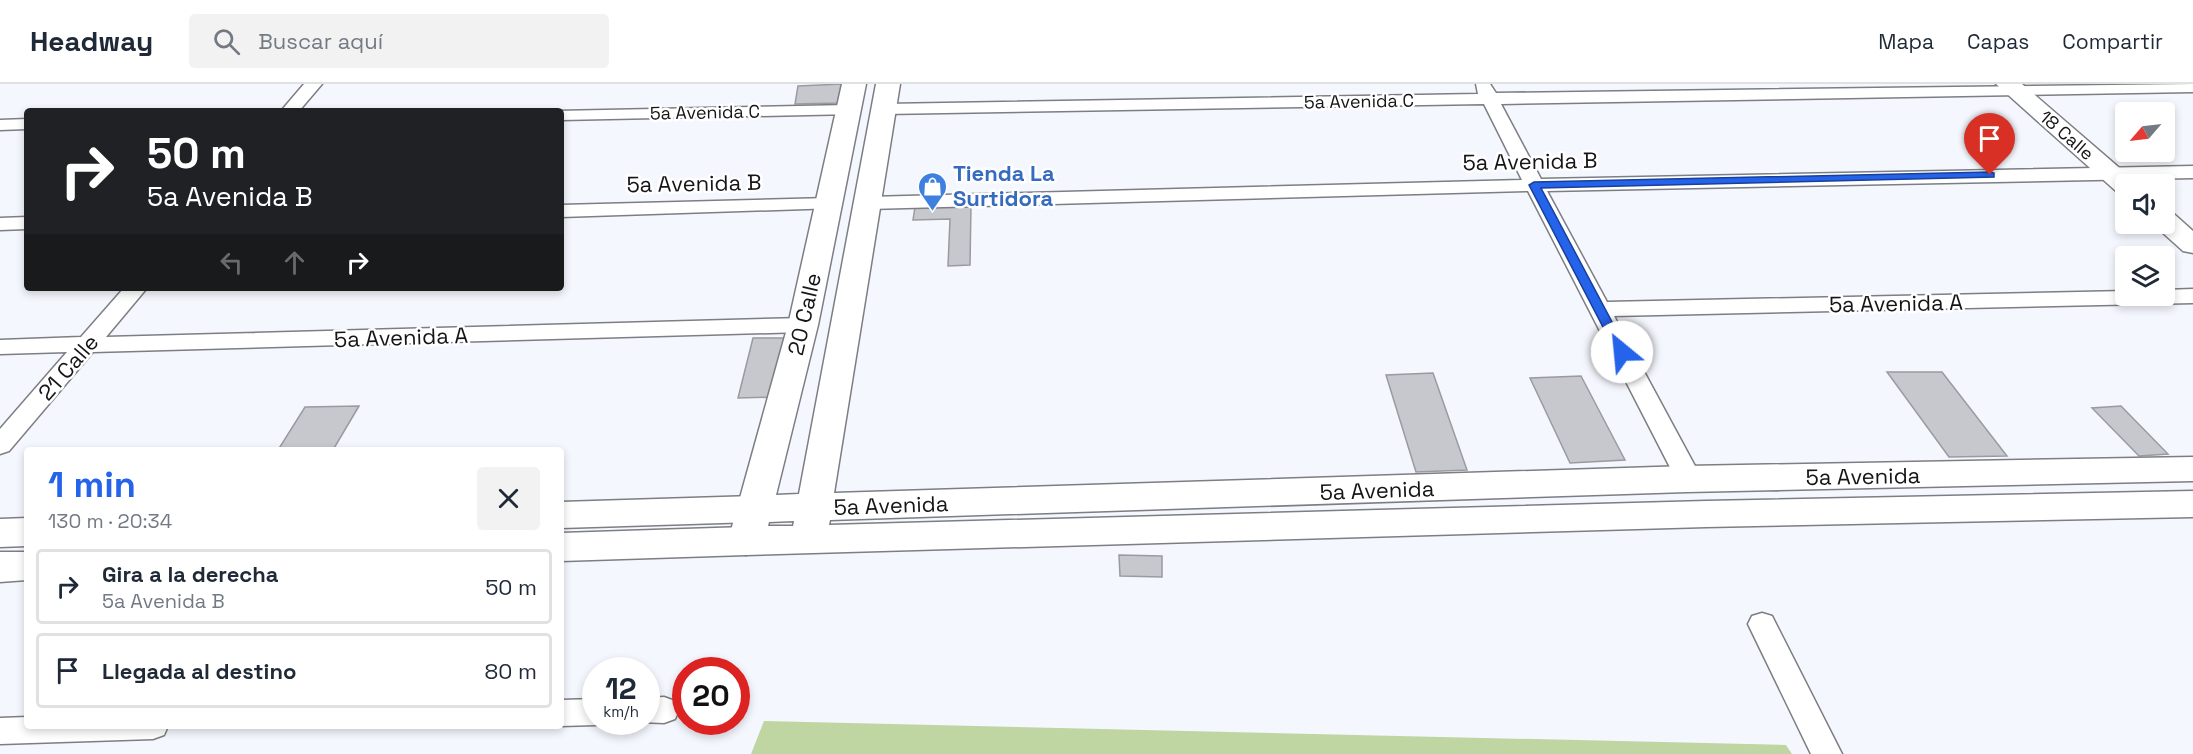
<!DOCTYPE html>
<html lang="es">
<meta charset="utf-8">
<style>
:root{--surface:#fff;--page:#f2f2f3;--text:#1f2937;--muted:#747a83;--line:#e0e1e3;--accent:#2563eb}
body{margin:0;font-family:"Space Grotesk",sans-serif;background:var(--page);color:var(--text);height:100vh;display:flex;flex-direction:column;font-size:22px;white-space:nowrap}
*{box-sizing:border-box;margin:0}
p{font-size:20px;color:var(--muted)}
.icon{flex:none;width:33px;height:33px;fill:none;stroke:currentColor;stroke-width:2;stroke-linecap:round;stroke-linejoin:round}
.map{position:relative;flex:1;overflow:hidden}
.side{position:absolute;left:24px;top:363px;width:540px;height:282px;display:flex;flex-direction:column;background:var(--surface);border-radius:6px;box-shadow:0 3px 9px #0003}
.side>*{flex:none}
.banner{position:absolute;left:24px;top:24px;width:540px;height:183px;border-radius:6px;box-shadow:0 3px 9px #0003;background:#202124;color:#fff;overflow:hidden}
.needle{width:39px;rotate:242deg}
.tools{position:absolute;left:2115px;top:18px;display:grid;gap:12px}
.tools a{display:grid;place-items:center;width:60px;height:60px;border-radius:6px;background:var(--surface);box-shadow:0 3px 9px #0003;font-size:30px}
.speed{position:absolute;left:582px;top:573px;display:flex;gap:12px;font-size:30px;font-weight:700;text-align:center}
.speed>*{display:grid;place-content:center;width:78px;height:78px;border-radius:50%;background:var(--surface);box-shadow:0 3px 9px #0003;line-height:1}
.speed small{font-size:15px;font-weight:400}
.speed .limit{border:9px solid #d22;background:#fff;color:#111}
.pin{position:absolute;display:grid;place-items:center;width:51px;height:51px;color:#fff;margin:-62px -26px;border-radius:50% 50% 50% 0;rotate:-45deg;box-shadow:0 0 6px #0007}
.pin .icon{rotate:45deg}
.me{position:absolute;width:66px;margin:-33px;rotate:332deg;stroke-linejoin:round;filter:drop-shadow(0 0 4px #0008)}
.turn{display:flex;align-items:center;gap:21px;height:126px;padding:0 24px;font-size:27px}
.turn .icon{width:78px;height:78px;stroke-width:2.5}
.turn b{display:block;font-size:42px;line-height:51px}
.lanes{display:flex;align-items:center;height:57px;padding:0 24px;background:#0003;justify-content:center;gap:30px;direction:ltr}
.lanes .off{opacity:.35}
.round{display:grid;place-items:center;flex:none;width:63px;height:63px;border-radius:6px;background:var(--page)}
.head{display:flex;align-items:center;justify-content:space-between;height:102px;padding:0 24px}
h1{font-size:36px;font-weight:700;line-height:45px;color:var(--accent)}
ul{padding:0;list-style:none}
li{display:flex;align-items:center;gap:18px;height:75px;margin:0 12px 9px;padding:0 12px;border:3px solid var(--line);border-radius:6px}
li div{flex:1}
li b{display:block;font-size:22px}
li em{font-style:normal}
header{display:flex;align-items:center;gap:36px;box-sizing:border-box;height:84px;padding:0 30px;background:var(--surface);border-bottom:2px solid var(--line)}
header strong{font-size:28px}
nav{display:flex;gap:33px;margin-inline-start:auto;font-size:21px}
.search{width:420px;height:54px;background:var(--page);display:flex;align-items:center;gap:15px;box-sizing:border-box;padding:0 21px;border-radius:6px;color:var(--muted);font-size:22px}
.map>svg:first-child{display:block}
</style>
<header>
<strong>Headway</strong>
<div class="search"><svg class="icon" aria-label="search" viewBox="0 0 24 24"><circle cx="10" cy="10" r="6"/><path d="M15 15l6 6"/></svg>Buscar aquí</div>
<nav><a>Mapa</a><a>Capas</a><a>Compartir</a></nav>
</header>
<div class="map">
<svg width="2193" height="670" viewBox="0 0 2193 670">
<rect width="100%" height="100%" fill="#f5f7fe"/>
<!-- green -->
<path fill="#bfd5a2" d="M764,637l1022,24 6,9h-1041z"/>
<!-- building -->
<path fill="#c6c8ce" stroke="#999ba1" stroke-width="1.5" d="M842,0l-3,19 -44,1 3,-18z
M971,122l-1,59 -22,1 2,-47 -37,1 2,-13z
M753,254h38l-13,59 -40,1z
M1887,288h55l65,84 -58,1z
M1433,289l34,97 -51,2 -30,-97z
M1581,292l44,84 -55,3 -40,-85z
M359,322l-26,44h-55l27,-43z
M2121,322l47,48 -29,2 -47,-48z
M1119,471l43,1v21l-42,-1z"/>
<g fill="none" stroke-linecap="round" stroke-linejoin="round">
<defs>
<path id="lane" d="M304,0h18l-23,27h-18z
M1476,0h14l6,9 697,-9v8l-692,12 40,75 652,-13v12l-646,13 60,111 519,-11v5h38v-6l29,-1v14l-579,13 88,163 -4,7 -9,2 -9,-2 -4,-7 -148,-288 -659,18 -10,-6 10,-6 653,-17 -38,-76 -599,10 -9,-5 9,-5 593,-10z
M849,21l9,5 -3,4 -294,6v-9h-5z
M27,35v10l-27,1v-10z
M829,114l10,6 -3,4 -275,9v-12z
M27,133v12l-27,1v-12z
M124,204h23l-41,49 697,-19 8,2 3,5 -3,5 -8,2 -710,20 -84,99 -9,3v-25l67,-77 -67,2v-14l81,-3z
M1762,529l10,3 70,138h-31l-63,-130 4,-8z
M664,613l11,4 4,9 -4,9 -11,4 -25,-1h7v-24z
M596,615v23h10l-10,3 -35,1v-26z
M27,633v9h141l-4,9 -11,4 -153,5v-26z"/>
<path id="street" d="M1996,0h26l116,100h-12v10l-9,-2z
M2164,128l10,2 19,17v22l-10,-2 -30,-27h11z
M754,412l13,4 5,9 -5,9 -13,4 -193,6v-26z
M27,434v28l-27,1v-28z
M746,443l13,4 5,10 -5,10 -13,4 -185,6v-28z
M0,468h27v28l-27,2z"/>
<path id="secondary" d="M842,0h24l-48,241 -42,170 23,-1 77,-410h24l-66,409 853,-27 506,-9v24l-506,11 -857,28 -1,5 877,-24 487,-10v26l-487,10 -960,28 -13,-4 -5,-10 60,-216zM794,437l-1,5h-25l1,-4z"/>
</defs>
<!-- lane casing -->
<use href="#lane" stroke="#7c7e83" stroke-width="3"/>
<!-- street casing -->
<use href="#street" stroke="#7c7e83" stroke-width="3"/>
<!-- secondary casing -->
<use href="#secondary" stroke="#7c7e83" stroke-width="3"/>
<!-- lane -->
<use href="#lane" fill="#fff" fill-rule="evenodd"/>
<!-- street -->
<use href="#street" fill="#fff" fill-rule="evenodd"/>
<!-- secondary -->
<use href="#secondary" fill="#fff" fill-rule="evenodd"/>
</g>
<!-- route -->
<path fill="#2563eb" stroke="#184099" stroke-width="1.5" d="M1990,88l4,1v4l-453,11 87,164 -6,4 -6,-4 -87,-167 5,-3z"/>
<!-- icons -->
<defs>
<symbol id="shop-pin" viewBox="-11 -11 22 30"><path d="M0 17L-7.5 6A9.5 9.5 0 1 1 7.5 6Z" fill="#3f7fe0" stroke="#fff"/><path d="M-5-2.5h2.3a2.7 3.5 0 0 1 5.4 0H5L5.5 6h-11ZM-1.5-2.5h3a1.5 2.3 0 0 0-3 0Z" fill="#fff"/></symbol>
</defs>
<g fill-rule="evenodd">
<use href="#shop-pin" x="916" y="86" width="33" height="45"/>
</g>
<g text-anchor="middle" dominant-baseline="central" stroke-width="5" stroke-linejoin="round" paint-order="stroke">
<!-- far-street labels -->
<g font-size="18" fill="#151517" stroke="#fff">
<text transform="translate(1359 17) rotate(-1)">5a Avenida C</text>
<text transform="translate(705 28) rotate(-1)">5a Avenida C</text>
<text transform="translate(2067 51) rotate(41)">18 Calle</text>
</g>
<!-- street labels -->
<g font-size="22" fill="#151517" stroke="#fff">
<text transform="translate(1530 77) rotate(-1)">5a Avenida B</text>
<text transform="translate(694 99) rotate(-1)">5a Avenida B</text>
<text transform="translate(1896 219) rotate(-1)">5a Avenida A</text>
<text transform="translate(804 230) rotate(-77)">20 Calle</text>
<text transform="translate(401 253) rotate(-2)">5a Avenida A</text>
<text transform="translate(68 283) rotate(-49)">21 Calle</text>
<text transform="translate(1863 392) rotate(-1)">5a Avenida</text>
<text transform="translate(1377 406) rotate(-2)">5a Avenida</text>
<text transform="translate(891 421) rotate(-2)">5a Avenida</text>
</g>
<!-- shop labels -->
<g font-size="22" font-weight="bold" fill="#366cbe" stroke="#fff" text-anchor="start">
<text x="953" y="89">Tienda La<tspan x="953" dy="25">Surtidora</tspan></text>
</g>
</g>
</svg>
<div class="tools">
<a><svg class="needle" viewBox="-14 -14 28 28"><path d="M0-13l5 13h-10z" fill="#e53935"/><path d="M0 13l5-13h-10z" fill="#747a83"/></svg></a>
<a><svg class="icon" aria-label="sound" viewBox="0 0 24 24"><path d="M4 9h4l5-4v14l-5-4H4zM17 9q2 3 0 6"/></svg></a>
<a><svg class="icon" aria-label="layers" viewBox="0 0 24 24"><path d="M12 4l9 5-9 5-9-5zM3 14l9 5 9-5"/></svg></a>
</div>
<div class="speed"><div>12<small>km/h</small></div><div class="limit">20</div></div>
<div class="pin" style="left:1990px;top:91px;background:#d93025"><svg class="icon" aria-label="arrive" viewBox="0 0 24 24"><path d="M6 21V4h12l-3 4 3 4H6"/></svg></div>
<svg class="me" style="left:1622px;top:268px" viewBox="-20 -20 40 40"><circle r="19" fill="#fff"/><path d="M0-13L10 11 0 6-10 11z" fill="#2563eb"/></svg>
<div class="banner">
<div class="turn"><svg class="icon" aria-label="right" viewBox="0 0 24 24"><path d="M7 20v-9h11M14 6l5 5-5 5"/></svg><div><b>50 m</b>5a Avenida B</div></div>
<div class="lanes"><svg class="icon off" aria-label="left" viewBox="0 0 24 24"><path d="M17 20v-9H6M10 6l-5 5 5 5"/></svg><svg class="icon off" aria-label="ahead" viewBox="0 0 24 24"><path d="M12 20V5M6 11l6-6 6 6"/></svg><svg class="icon" aria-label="right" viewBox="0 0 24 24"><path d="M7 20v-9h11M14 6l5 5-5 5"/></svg></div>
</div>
<section class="side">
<div class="head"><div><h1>1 min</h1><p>130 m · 20:34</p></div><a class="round"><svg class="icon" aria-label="close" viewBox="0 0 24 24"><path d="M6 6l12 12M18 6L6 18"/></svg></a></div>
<ul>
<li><svg class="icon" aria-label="right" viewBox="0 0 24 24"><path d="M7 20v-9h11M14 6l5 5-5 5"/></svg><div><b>Gira a la derecha</b><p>5a Avenida B</p></div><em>50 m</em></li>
<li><svg class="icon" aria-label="arrive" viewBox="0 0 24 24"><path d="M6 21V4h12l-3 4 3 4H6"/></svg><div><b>Llegada al destino</b></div><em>80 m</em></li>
</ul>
</section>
</div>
